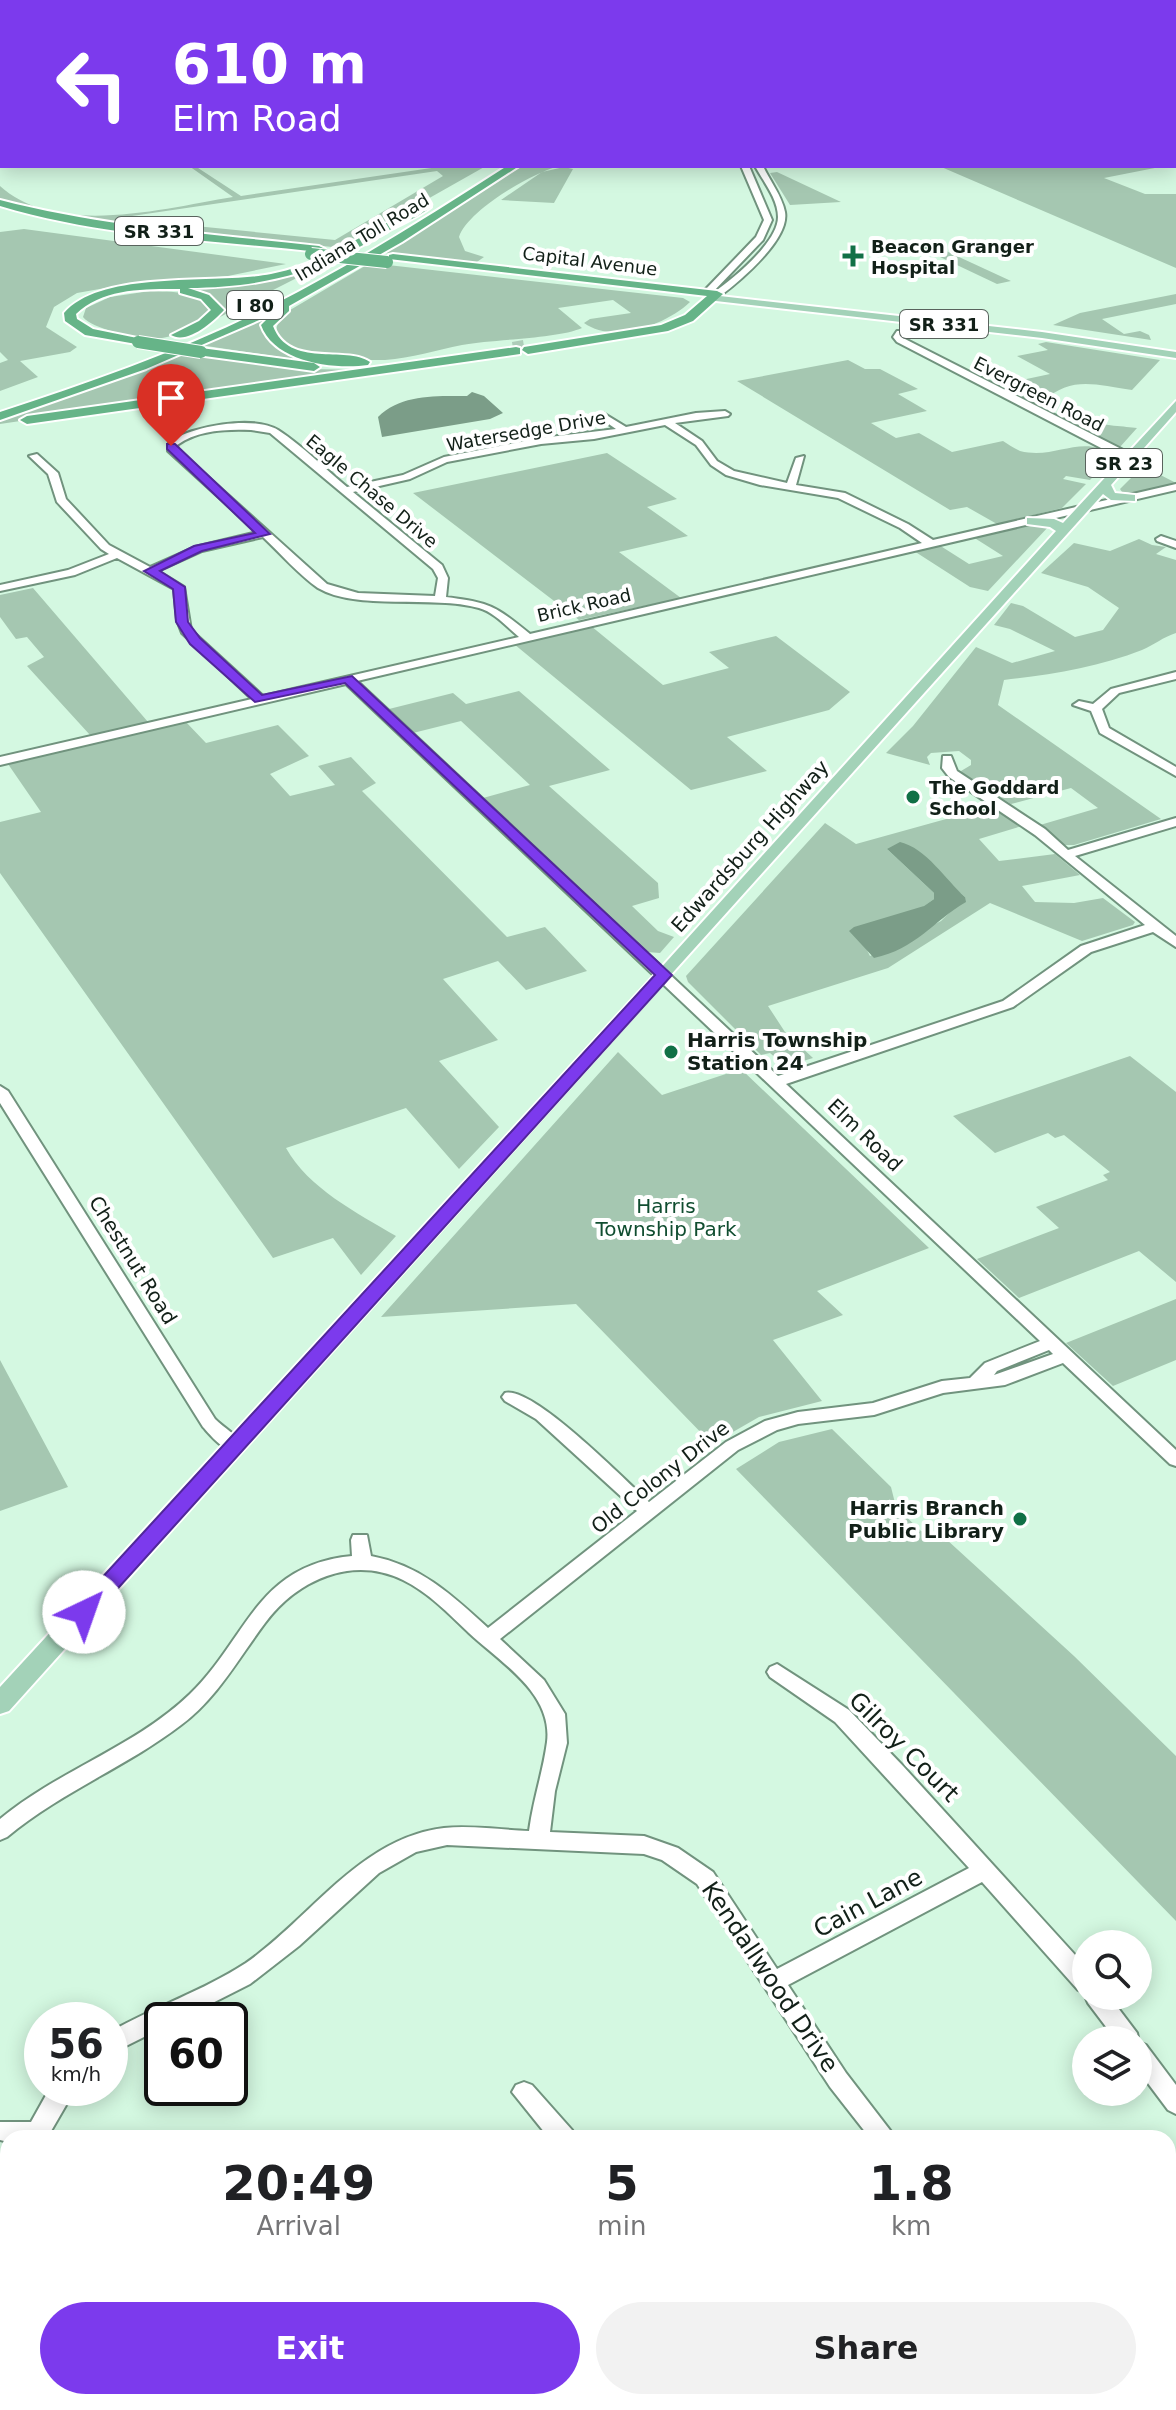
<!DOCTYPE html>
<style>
:root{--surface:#fff;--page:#f2f2f2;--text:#202124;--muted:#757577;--accent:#7c3aed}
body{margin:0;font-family:"DejaVu Sans",sans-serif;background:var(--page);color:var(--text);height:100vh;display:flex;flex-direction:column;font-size:30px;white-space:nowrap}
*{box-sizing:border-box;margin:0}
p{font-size:26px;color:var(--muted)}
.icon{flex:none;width:44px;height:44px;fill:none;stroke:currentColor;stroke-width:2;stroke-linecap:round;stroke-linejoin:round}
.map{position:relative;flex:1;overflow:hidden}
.panel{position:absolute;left:0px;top:2130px;width:1176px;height:280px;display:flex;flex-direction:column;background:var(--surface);border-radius:24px 24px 0 0;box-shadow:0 4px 20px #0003}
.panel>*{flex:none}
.guide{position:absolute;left:0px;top:0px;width:1176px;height:168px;box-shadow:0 4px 20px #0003;background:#7c3aed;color:#fff;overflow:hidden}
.tools{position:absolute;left:1072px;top:1930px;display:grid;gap:16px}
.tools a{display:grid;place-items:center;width:80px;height:80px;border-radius:50%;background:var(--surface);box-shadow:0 4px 20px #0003;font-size:40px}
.speed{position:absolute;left:24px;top:2002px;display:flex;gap:16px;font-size:40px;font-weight:700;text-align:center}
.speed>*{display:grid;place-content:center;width:104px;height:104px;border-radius:50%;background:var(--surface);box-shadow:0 4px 20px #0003;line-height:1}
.speed small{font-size:20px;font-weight:400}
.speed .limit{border:4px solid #111;border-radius:12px;background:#fff;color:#111}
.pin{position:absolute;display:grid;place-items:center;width:68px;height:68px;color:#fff;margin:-82px -34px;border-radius:50% 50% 50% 0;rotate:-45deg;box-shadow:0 0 8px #0007}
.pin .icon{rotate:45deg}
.me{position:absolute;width:88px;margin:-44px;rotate:42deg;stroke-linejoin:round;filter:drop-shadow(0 0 6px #0008)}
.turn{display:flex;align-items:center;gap:28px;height:168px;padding:0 40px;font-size:36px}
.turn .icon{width:104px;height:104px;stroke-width:2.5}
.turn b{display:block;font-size:56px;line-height:68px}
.eta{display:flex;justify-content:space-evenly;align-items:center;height:136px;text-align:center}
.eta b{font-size:48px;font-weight:700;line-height:56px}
.primary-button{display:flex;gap:16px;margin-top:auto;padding:16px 40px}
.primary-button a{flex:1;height:92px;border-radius:48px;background:var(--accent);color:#fff;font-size:32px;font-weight:700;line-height:92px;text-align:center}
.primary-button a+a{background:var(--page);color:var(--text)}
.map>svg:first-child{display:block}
</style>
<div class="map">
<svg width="1176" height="2410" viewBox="0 0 1176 2410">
<rect width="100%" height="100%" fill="#d4f8e1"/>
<!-- green -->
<path fill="#a5c7b1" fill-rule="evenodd" d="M189,166h6l46,30 204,-30h41l-145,82 -268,-29 -73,-20v-13c57,52 165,22 233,11zM437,171l6,5 -108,64 -200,-20 -3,-4z
M522,166h37c-27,7 -91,44 -100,71l6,14 19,6 -10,7 -88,-11z
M939,166h226l-61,12 41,16h31v74z
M564,167l9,2 -19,34 -53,-3 41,-28z
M777,172l64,30 -51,3 -20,-32z
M24,229l262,35 -58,12 -100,8 -51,9 -23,14 -8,20 31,20 -7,5 -50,9 18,16 -38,14v-28l8,-3 -8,-8v-120z
M933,245l78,36 -14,3 -76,-36z
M334,259l-118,60 4,-11c-9,-15 -27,-16 -44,-19l81,-9z
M370,263l313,35 7,4c-24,23 -77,42 -106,21l6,-4 41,-6 -18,-13 -55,8 24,20c-25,11 -88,11 -120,17 -26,5 -50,13 -77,15 -24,1 -140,-4 -100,-47z
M150,291c20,1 51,-1 61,19 -7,13 -34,26 -49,28 -17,3 -69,-8 -79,-21l3,-9 24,-11z
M1176,294v10l-74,15 22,15 16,-3 9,4 2,5 -98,-15 27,-12z
M274,312l-10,16 5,11 51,24 -120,-18z
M1046,342l114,18 -28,30c-37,-5 -60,-15 -90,12 11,21 72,23 95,26l-17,19 -127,-61 57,-12 -33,-18 31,-6 -10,-6z
M186,352l118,17 63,1 -367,54v-4z
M848,360l17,9h15l38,20 -20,5 29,17 -56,12 25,15 23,-5 33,19 51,-11c5,3 12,8 17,10 36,9 58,-17 94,3l-24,26 -24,-4 -3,3 23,5 -24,24 -65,16 -30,-17 -17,3 -213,-129z
M607,453l70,46 -30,8 41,29 -69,16 62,46 -102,22 -166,-127z
M1143,466l33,17v1l-43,9 -11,-1 -2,-3z
M1036,523l13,3 -61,65 -18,-4 -56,-36 25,-6 30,19 34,-8 -30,-19z
M1139,539l13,6 14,2 -10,7 20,6v73c-13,4 -22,12 -34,17 -43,17 -93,25 -138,30l-6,25 163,114 -87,26h-10l-24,-20 58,-17 -27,-20 -60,16 -49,-30 -1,-3 10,-6v-5l-12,-9 -28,2 -4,4 3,8 -44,-12 27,-27 63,-79 36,16 43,-12 -45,-22 -16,-4 17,-22 12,3 52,31 28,-7 16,-22 -31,-21 -47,-14 33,-30 36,8z
M33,588l115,134 -58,13 -63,-69 17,-9 -17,-20 -11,2 -16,-22v-22z
M591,626l72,59 66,-17 -20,-16 67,-16 74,56 -21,18 -102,27 40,34 -76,19 -177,-146z
M519,691l91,79 -61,16 109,97 1,15 -27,8 26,25 16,6 -14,16 -13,-1 -5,-5 -159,-149 47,-13 -69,-64 -48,12 -24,-24 64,-16 13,11z
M185,721l21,22 72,-18 31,31 -39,18 20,22 45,-11 -17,-19 33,-9 25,26 -14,8 145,146 38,-10 42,44 -61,19 -28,-29 -55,18 55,61 -59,21 60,66 -40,42 -53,-61 -120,40c22,40 71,65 110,88l-35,39 -28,-37 -60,20 -273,-385v-51l41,-10 -33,-48z
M993,806l29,20 -43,13 20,22 56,-7 25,21 -58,11 13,16 39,1 29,-5 32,24 -2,3 -51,16 -92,-38 -102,65 -120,38 17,26 28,26c-19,6 -28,9 -43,-5l-9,2 -73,-73 -2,-6 139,-153 31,21zM887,849l48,17 10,14 20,17 -24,24 -71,35 -4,-8 68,-49v-6z
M618,1052l44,43 79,-26 188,179 -112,43 26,24 -70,25 49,61 -63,16 -47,27 -136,-140 -195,13z
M1130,1056l46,36v190l-37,-31 -120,47 -42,-39 82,-31 -23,-21 72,-27 -5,-5 7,-3 -46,-37 -9,3 -7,-5 -53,20 -42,-37z
M1176,1299v61l-63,26 -47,-43z
M0,1360l68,127 -68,24z
M832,1429l59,58 5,20 25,24 25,8 128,117 102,100v165l-440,-452 43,-27z"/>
<!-- water -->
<path fill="#7b9d88" d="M472,392l12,4 19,17 -13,6 -108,18 -4,-20c23,-23 58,-21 89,-21z
M900,842c26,6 46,38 65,55l1,5c-34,20 -50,47 -92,56l-25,-27 5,-4 70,-21 10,-7v-6l-47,-44z"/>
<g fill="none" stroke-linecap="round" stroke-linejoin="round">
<!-- highway-tunnel -->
<path stroke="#adcdb9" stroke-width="12" stroke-dasharray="12 6" stroke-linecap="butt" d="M513,348l11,-2"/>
<defs>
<path id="minor" d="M491,0h6l1,2h-6z
M1174,65l2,1v4l-2,-1z
M1174,108h2v4h-2z
M741,166h8l23,54 -9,20 -52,54h-6v-4l51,-53 8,-17z
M755,166h8c7,15 19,30 22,46 5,27 -45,69 -65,84h-6v-4c19,-13 64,-50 64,-75 0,-18 -15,-36 -23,-51z
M897,331h6v7l232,118 -5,3 -27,-10 -206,-107 -4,-5z
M725,411l5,3 -2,2 -53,7 27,18 15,20 17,10 53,12 9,-25 8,-2 -8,29 49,8 63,31 25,16 243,-56v6l-819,191 421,395 225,-75 78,-55 64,-21 -110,-90 -86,-58 -7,-9 1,-12h8l6,15 88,58 23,21 108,-32v8l-101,30 101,80v11l-23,-15 -62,20 -78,55 -227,77 390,366v16l-6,-2 -107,-101 -58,22 -62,8 -69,22 -76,9 -21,6 -39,20 -238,189 44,41 21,34 2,29 -12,48 -5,41 94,4 34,12 35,24 64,97 192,-101 -134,-146 -65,-45 -3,-5 3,-5 7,-3 72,46 54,56 183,201v26l-8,-3 -96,-108 -194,103 58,88 50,65h-26l-40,-51 -133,-203 -35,-24 -18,-6 -197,-9 -31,7 -37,21 -80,73 -49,38 -71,36h-17v8l-52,26v-22c44,-25 93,-41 136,-69 65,-45 114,-125 198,-135 27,-3 58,2 85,3 4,-31 14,-59 18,-89 6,-49 -47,-80 -78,-109 -20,-19 -41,-41 -66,-53 -51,-25 -106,0 -138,43 -27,36 -47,74 -84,102 -55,42 -120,67 -174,112l-7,3v-21c59,-49 135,-72 190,-125 58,-56 66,-129 162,-138l-1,-16 2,-5h14l4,21c49,9 81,39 117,72l149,-117 -101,-92 -31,-18 -3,-4 3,-4c27,-8 121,88 144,109l77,-60 39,-21 33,-9 75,-9 69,-22 28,-3 15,-15 55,-22 -694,-657 -346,81v-8l252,-58 -70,-66 -5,-13 -3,-31 -57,-31 -42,17 -75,16v-6l68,-15 41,-16 -8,-5 -44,-47 -9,-28 -19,-18 8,-2 21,19 8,26 43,46 41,22 45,-20 62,-15 -89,-81 1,-9c22,-16 84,-27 109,-12 25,16 47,39 69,57l56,-12 41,-18 97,-19 75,-9 -16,-11 -2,-2 5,-3 23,14 70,-14zM665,425l31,20 15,20 15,10 34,10 78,13 62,30 22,15 -392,91c-36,-29 -39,-31 -84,-37l2,-19 -6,-13 -89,-73 57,-13 37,-17 94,-18 53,-5zM251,430l19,3 163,136 5,9 -3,18 -77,-3 -31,-9 -149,-134 -1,-5c21,-15 49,-16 74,-15zM263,537c16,15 37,39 55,51 38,23 115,7 161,20 15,4 28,19 40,29l-256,59 -72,-66 -7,-43 -26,-16 44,-20zM1049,1350l4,4 -59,21 3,-4z
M1161,536l15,5v7l-19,-7 -1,-2z
M1176,672v7l-57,14 -17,16 7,19 67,39v9l-76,-43 -9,-22 -18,-6 6,-4 14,3 18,-15z
M0,1086l8,5 207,328c9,9 22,16 29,26l-3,4c-16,5 -28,-11 -38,-22l-203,-324z
M1086,1993v3h23l28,37 2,9 7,3 30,40v29l-8,-4 -30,-40v-30h-22l-28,-37 -3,-7z
M524,2082l8,3 40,45 4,8h-27l-37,-46 4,-7z
M50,2088h26l-29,50h-39v4l-8,-2v-18h31z
M99,2402h26l3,8h-26z
M673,2402h26l1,8h-26z
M912,2402h32l-3,8h-32z"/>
<path id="major" d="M0,129h2v6h-2z
M711,295l331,37 134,20v6l-134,-20 -335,-38 -1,-2z
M1176,401v11l-65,73 4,8 20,2v6l-24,-1 -8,-6 -1094,1217 -9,3v-27l658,-716 398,-440 -6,-4 -23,-3v-6l27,1 9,4z"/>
<path id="highway" d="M753,0h10l-11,2z
M507,166h12l-117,76 -113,64v5l-16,15c16,43 73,19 97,36l-2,3c-34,5 -94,-3 -107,-40l10,-10 -125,54 -146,51v-8c94,-31 189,-64 277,-109 80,-41 155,-89 230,-137z
M0,200c104,27 212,34 319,46l6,3 -6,3c-106,-12 -217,-15 -319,-46z
M422,205l9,2c-12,10 -29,16 -43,24 -69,41 -119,56 -200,57l21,7 15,15c-11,12 -37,35 -53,25l28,-14 12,-11 -10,-11 -21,-6v-4c-36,0 -77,-1 -104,25l1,5 16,10 49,10v6l-57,-10 -20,-14 -1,-8c38,-44 151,-28 207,-39 56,-11 100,-46 151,-69z
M393,254l324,37 6,3 -30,27 -25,10 -140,23 -6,-4 2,-3 137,-22 24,-10 22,-19 -318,-37v-4z
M516,347l4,1v6l-493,70 -7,-4 7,-4z
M201,348l113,15 6,4 -6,4 -117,-16 -2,-3z"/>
</defs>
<!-- minor casing -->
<use href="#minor" stroke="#71937e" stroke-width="4"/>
<!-- major casing -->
<use href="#major" stroke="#fff" stroke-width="4"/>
<!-- highway casing -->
<use href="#highway" stroke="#fff" stroke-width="4"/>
<!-- minor -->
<use href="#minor" fill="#fff" fill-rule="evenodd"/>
<!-- major -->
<use href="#major" fill="#a3d2b8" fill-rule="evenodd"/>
<!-- highway -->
<use href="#highway" fill="#66b488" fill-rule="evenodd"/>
<defs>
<path id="highway-bridge" d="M311,254l76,8
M138,342l63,10"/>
</defs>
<!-- highway-bridge casing -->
<use href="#highway-bridge" stroke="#fff" stroke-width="14" stroke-linecap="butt"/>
<!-- highway-bridge -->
<use href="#highway-bridge" stroke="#66b488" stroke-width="12"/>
</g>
<!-- route -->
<path fill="#7c3aed" stroke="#51269a" stroke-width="2" d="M167,444h8l95,90 -68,17 -42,20 25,16 3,35 12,16 62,57 90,-19 320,299 -580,642 -8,3 -8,-3 -3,-5 3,-6 579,-631 -310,-292 -90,19 -65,-58 -14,-22 -3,-33 -29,-18 50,-25 61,-13 -88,-84z"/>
<!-- markers -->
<g fill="#117046" stroke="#fff" stroke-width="3">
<path d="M849 244h8v8h8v8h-8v8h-8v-8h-8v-8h8z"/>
<circle cx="913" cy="797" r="8"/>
<circle cx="671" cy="1052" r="8"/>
<circle cx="1020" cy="1519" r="8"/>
</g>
<g text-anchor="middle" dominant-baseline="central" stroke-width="8" stroke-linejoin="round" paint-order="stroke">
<!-- shield labels -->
<g fill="#fff" stroke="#59635d" stroke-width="2">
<rect x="115" y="217" width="88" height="28" rx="6"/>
<rect x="227" y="291" width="56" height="28" rx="6"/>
<rect x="900" y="310" width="88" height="28" rx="6"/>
<rect x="1086" y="449" width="76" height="28" rx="6"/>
</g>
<g font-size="18" font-weight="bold" fill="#122018">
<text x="159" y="231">SR 331</text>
<text x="255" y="305">I 80</text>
<text x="944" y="324">SR 331</text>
<text x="1124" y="463">SR 23</text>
</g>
<!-- far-street labels -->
<g font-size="18" fill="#122018" stroke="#fff">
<text transform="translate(362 237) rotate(-31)">Indiana Toll Road</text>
<text transform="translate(590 261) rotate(7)">Capital Avenue</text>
<text transform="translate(1039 394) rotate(27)">Evergreen Road</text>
<text transform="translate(526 431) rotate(-10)">Watersedge Drive</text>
<text transform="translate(372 491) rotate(40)">Eagle Chase Drive</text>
<text transform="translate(584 605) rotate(-13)">Brick Road</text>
</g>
<!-- far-poi labels -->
<g font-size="18" font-weight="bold" fill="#122018" stroke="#fff" text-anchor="start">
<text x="871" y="246">Beacon Granger<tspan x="871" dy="21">Hospital</tspan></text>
<text x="929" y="787">The Goddard<tspan x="929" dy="21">School</tspan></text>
</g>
<!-- street labels -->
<g font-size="20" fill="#122018" stroke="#fff">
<text transform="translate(750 846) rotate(-48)">Edwardsburg Highway</text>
<text transform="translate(865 1135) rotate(44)">Elm Road</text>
<text transform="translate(133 1260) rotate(58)">Chestnut Road</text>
<text transform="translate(660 1477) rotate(-38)">Old Colony Drive</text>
</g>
<!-- poi labels -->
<g font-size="20" font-weight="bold" fill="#122018" stroke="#fff" text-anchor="start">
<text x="687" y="1040">Harris Township<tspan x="687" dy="23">Station 24</tspan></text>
<text x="1004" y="1508" text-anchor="end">Harris Branch<tspan x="1004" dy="23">Public Library</tspan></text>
</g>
<!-- park labels -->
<g font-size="20" fill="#104d30" stroke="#fff">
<text x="666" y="1206">Harris<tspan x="666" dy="23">Township Park</tspan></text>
</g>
<!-- near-street labels -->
<g font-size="24" fill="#122018" stroke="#fff">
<text transform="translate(904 1747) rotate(45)">Gilroy Court</text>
<text transform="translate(868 1903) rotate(-28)">Cain Lane</text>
<text transform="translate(770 1977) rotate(56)">Kendallwood Drive</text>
</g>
</g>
</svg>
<div class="tools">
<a><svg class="icon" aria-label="search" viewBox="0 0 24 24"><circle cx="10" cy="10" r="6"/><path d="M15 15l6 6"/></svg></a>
<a><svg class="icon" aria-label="layers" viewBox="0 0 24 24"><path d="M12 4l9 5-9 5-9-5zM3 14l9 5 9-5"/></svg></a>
</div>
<div class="speed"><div>56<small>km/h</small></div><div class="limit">60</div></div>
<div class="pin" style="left:171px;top:446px;background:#d93025"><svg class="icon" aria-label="arrive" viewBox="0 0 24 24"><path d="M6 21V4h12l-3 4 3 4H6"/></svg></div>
<svg class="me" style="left:84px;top:1612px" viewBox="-20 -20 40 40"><circle r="19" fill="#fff"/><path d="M0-13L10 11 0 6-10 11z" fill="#7c3aed"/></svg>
<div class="guide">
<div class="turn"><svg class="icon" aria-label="left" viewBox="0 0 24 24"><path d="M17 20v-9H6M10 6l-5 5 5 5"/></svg><div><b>610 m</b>Elm Road</div></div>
</div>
<section class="panel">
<div class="eta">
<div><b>20:49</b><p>Arrival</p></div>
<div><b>5</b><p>min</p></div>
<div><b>1.8</b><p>km</p></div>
</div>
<div class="primary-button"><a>Exit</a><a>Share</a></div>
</section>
</div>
